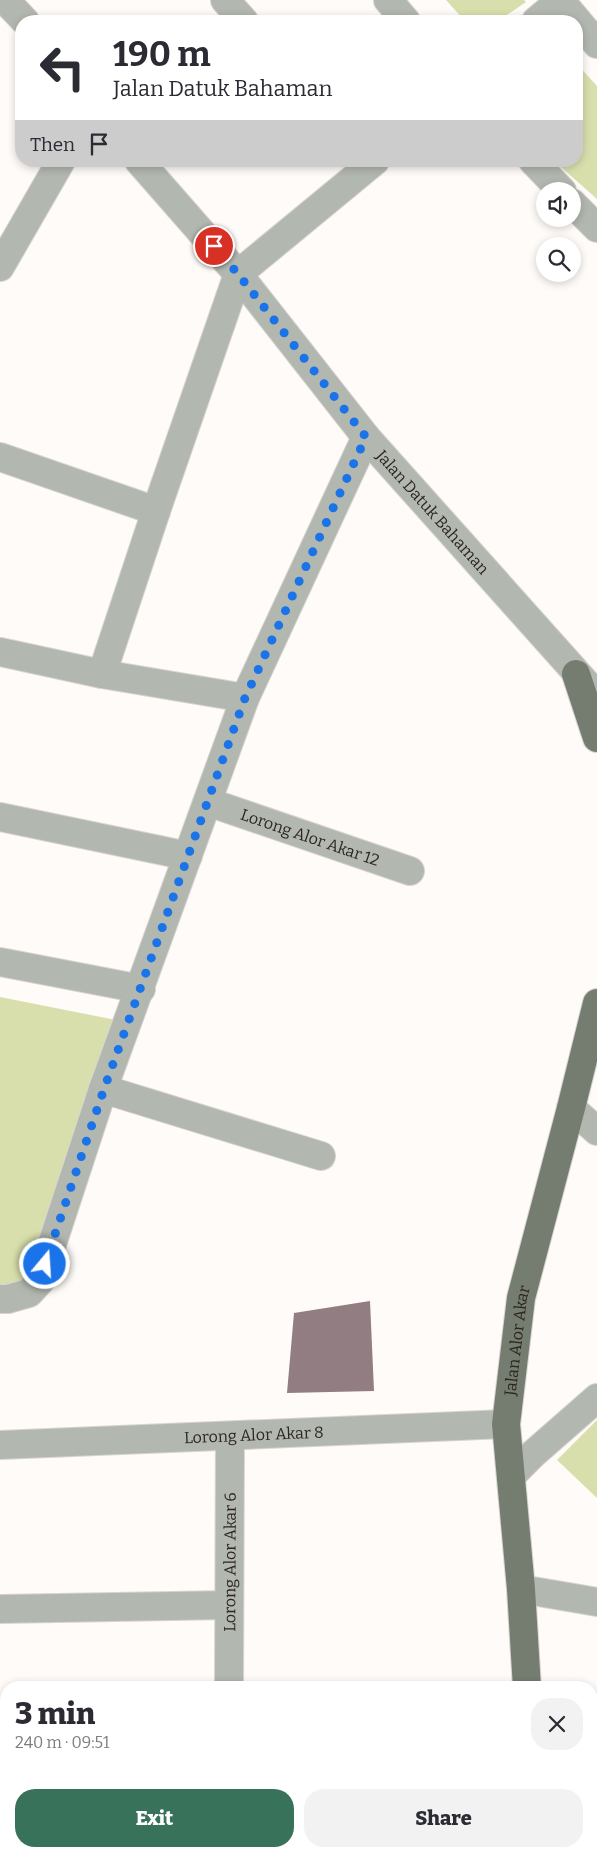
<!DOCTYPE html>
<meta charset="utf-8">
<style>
:root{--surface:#fff;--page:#f2f2f3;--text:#2b2b33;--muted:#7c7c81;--accent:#39725a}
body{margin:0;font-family:Bitter,serif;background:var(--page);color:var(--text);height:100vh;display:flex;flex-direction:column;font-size:19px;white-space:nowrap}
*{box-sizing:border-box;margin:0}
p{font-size:16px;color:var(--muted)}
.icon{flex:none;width:28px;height:28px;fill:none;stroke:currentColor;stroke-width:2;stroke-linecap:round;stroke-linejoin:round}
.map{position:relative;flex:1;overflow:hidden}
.sheet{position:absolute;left:0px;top:1681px;width:598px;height:176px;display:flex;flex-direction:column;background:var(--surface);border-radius:20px 20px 0 0;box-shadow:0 2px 8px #0003}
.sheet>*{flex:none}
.hud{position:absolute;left:15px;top:15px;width:568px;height:152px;border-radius:20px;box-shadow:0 2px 8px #0003;background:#fff;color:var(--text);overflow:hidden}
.buttons{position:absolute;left:536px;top:182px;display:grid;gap:10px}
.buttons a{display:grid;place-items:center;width:45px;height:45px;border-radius:50%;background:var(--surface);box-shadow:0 2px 8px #0003;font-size:25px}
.pin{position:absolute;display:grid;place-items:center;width:42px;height:42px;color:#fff;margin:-21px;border:2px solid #fff;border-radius:50%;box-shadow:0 1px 5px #0007}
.me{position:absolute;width:55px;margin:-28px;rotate:18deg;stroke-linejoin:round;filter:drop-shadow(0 0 4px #0008)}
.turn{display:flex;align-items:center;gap:18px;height:105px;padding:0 15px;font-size:22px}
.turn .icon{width:65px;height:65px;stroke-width:2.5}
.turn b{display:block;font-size:35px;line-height:42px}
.then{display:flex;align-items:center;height:48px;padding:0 15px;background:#0003;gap:10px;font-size:19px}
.round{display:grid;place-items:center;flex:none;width:52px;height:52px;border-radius:20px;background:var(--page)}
.overview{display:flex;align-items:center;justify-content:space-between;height:85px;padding:0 15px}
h1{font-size:30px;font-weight:800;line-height:38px}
.action{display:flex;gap:10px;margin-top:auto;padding:10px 15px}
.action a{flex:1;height:58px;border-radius:20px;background:var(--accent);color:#fff;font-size:20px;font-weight:800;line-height:58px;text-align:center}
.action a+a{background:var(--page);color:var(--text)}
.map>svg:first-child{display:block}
</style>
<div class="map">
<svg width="597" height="1857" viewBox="0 0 597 1857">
<rect width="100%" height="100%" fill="#fefbf8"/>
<!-- green -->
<path fill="#d9dfac" d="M446,0h78l2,2 -28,19h-33z
M576,63l21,23v113l-43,-38h22z
M0,997l116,23 -86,269h-30z
M597,1420v78l-40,-38z"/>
<!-- building -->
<path fill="#917d82" d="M370,1301l4,90 -87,2 7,-80z"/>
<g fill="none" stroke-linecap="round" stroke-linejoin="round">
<defs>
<g id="minor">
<path d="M5,0l20,21"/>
<path d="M225,0l19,21"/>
<path d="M388,0l18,21"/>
<path d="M560,0l37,44"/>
<path d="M536,21l25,-21"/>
<path id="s1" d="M139,161l99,113 128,163 227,254"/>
<path d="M533,161l29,30"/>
<path d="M572,203l25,25"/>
<path d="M0,267l61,-106"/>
<path d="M0,457l156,54"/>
<path d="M0,652l102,22 143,24"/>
<path d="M102,674l54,-163 82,-237 137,-113"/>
<path id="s2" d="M208,802l202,69"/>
<path d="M0,817l188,39"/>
<path d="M0,962l141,27"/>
<path d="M103,1089l218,67"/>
<path d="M571,1108l26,23"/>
<path d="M0,1299h8l21,-6 11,-12 63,-192 142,-391 121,-261"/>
<path id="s3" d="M0,1445l506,-21"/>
<path d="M511,1476l22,-22 64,-56"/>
<path d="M521,1589l76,13"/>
<path d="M0,1609l229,-4"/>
<path id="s4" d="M229,1688l1,-252"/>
<path d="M0,1759h6"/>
<path d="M228,1857v-6"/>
</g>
<g id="major">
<path d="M576,674l21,64"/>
<path id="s5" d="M527,1688l-6,-99 -15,-165 15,-126 50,-190 26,-105"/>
<path d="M536,1851v6"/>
</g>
</defs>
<!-- minor casing -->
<use href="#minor" stroke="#d8d4d1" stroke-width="30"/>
<!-- major casing -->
<use href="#major" stroke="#d8d4d1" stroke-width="30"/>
<!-- minor -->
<use href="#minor" stroke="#b2b7af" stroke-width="28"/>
<!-- major -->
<use href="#major" stroke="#757d70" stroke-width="28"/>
</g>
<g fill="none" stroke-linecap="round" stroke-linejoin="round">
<!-- route -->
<path stroke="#1a73e8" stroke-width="9" stroke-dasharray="0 16.2" d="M45,1264l59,-175 141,-391 121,-261 -128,-163 -24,-28"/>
</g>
<g text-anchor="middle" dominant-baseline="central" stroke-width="4" stroke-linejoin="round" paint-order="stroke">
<!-- street labels -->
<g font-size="16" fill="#2c2520" stroke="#fff">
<text stroke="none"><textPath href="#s1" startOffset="458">Jalan Datuk Bahaman</textPath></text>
<text stroke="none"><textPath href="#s2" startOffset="108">Lorong Alor Akar 12</textPath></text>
<text stroke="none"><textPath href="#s5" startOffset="349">Jalan Alor Akar</textPath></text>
<text stroke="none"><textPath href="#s3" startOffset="254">Lorong Alor Akar 8</textPath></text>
<text stroke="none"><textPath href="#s4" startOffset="126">Lorong Alor Akar 6</textPath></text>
</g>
</g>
</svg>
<div class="buttons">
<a><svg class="icon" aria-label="sound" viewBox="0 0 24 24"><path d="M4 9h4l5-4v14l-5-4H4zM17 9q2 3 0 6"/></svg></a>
<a><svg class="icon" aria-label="search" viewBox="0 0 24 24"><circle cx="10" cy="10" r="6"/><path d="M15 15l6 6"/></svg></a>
</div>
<div class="pin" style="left:214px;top:246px;background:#d93025"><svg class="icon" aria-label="arrive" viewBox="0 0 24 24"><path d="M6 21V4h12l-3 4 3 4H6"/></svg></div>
<svg class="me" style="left:45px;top:1264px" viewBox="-20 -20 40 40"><circle r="17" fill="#1a73e8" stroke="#fff" stroke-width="3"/><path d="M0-11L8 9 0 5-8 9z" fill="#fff"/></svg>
<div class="hud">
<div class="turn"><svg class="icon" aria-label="left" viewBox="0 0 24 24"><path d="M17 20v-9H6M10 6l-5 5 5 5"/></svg><div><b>190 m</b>Jalan Datuk Bahaman</div></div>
<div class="then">Then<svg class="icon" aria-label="arrive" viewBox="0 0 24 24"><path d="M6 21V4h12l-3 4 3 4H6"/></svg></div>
</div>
<section class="sheet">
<div class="overview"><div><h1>3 min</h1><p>240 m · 09:51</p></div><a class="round"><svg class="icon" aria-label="close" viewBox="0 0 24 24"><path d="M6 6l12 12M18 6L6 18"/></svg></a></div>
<div class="action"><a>Exit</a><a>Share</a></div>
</section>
</div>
